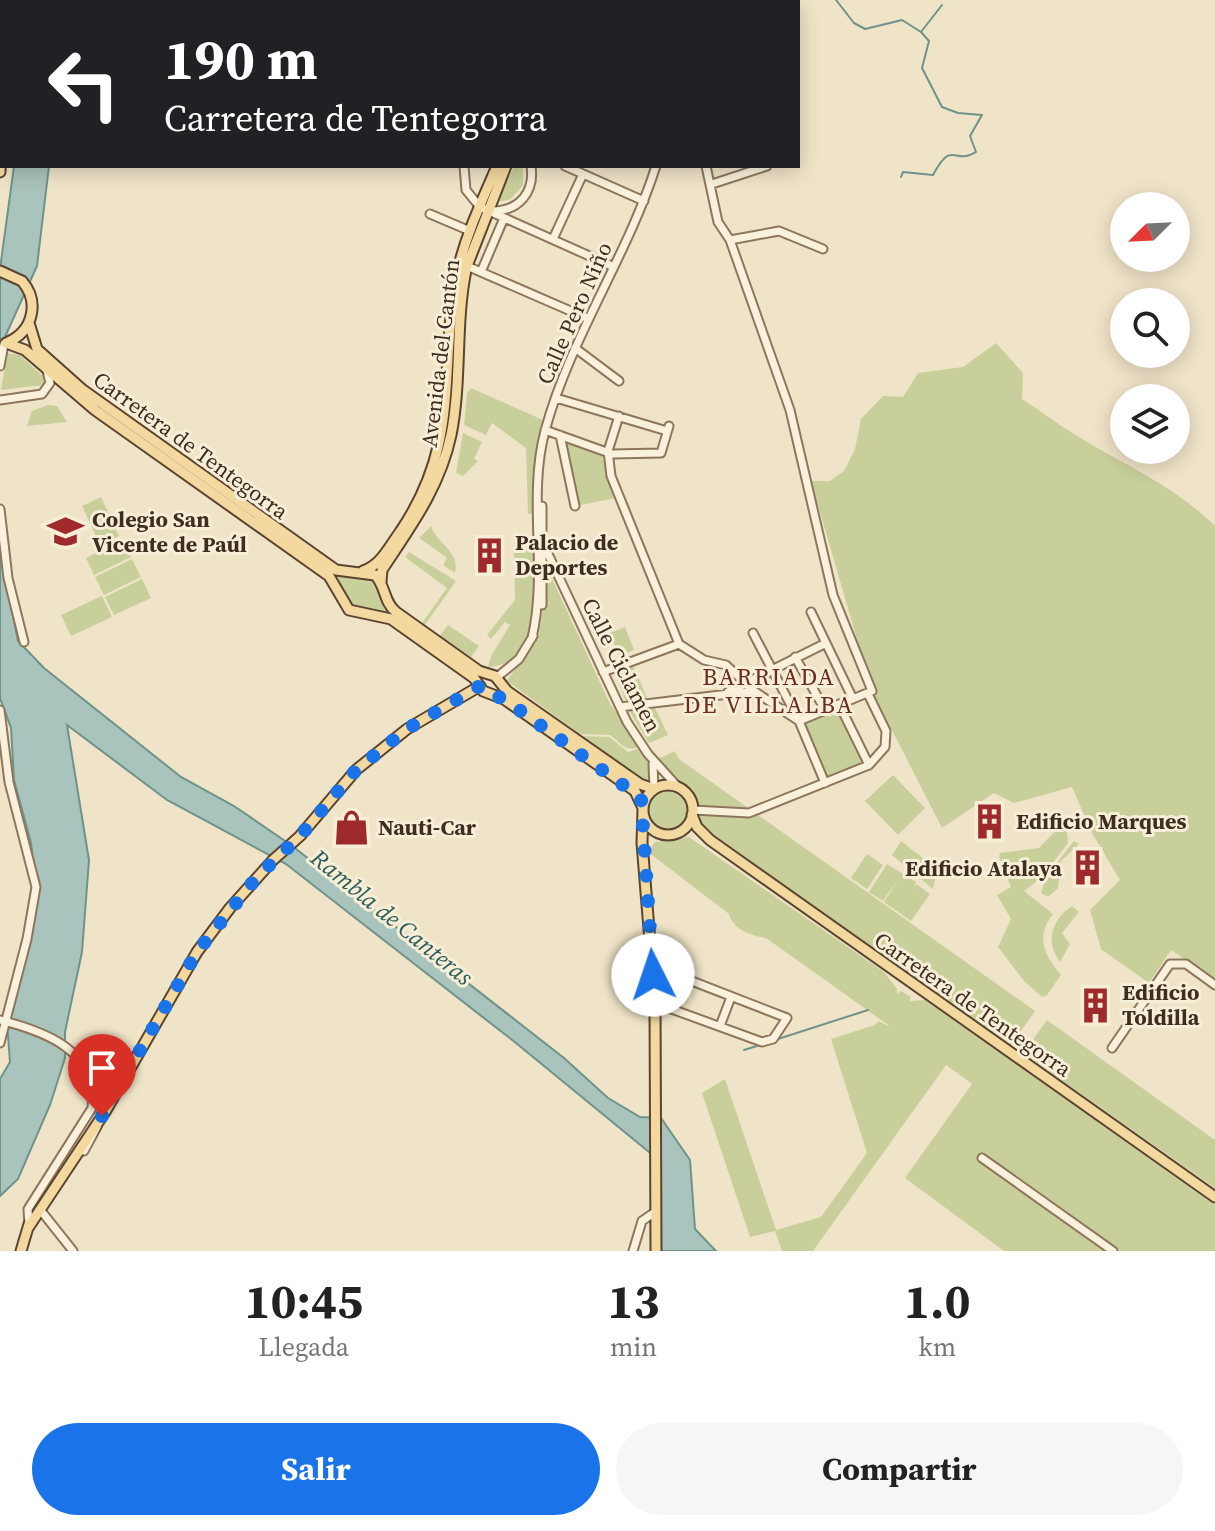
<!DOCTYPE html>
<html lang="es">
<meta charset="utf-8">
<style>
:root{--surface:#fff;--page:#f6f6f6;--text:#222;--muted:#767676;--accent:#1a73e8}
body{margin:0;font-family:"Source Serif 4",serif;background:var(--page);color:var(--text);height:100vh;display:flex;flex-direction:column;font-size:30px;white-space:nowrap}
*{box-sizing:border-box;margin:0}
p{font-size:26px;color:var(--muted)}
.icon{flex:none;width:44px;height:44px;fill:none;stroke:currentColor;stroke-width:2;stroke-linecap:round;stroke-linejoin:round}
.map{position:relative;height:1251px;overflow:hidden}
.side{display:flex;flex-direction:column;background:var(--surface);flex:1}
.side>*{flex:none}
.guide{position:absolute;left:0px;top:0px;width:800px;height:168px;box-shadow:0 4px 20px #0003;background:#202124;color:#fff;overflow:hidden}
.needle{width:52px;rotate:246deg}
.tools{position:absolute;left:1110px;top:192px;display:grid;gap:16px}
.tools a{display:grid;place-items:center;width:80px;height:80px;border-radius:50%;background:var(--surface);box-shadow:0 4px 20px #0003;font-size:40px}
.pin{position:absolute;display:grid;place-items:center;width:68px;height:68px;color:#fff;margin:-82px -34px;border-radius:50% 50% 50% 0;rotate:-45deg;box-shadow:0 0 8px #0007}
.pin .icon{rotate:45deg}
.me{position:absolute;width:88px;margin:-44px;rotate:356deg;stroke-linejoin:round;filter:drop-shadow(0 0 6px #0008)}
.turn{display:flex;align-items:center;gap:28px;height:168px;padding:0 32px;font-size:36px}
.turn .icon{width:104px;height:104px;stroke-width:2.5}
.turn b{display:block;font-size:56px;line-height:68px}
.eta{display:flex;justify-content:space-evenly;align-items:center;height:136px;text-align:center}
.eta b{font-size:48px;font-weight:700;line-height:56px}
.primary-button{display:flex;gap:16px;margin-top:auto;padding:16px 32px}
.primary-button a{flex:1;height:92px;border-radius:48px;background:var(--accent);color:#fff;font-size:32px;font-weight:700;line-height:92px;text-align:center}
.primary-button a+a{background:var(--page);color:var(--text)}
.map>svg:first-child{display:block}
</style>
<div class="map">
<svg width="1215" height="1251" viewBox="0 0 1215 1251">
<rect width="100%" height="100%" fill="#f0e4c8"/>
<!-- green -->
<path fill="#c9cf9b" d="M514,166h9v19l-12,14 -13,3z
M996,343l27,30 -1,26c17,11 34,24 52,35 48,30 100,51 141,92v453l-44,-29 -22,33 -48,-34 -11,-39 30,-30 -28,-47 -20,-46 -58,16 -20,-10 -52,35 -70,-137 -61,-210h19l14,-10 11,-22 6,-30 22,-23 20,1 15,-24 45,-6z
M7,353l13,2 27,25 -4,5 -42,5z
M66,377l270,193 35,3 14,26 57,45 -51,-25 -34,-5 -19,-27 -243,-177z
M471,388l72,32 -7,38 -1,55 -7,1 -2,-66 -34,-25 -6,12 -22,-10 3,-32z
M48,405l9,1 10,16 -40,4 5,-15z
M463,433l19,9 -8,17 4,2 -15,15 -7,-3z
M559,438l42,14 15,46 -41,8z
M101,497l18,39 -19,9 -18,-39z
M431,526c6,18 29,25 24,47l-12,-8 4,-7 -28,-20z
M122,540l9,17 -37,18 -8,-17z
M514,541l21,9c1,39 7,114 -47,117l3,-11 19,-31 -5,-3 -14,17 -4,-4 28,-35z
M409,552l47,29 -31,44 -3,-2 25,-35 -42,-31z
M132,559l9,18 -37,18 -9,-18z
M549,572l61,132 32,41c-17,9 -19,-1 -32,-10l-30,-1 -73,-53 32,-47z
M142,579l9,19 -37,17 -9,-18z
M102,596l10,21 -41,19 -10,-21z
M448,625l31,21 -8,11 -31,-21z
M625,627l9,23 -15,6 -10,-23z
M633,665l15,35 -22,2 -12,-30z
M654,706l14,29 -19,8 -21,-34z
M824,712l14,1 25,49 -36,15 -23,-54z
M579,736l30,1 19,15 15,-5 12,23 -1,18 20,-2 17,13c5,19 -4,33 -23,36l-17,-7 -8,-24z
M675,751l4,8 69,49 -50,-1 -5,-14 -35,-34z
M893,775l32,33 -27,27 -33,-34z
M699,815h59l277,196 -24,34 -299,-211 -10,-9z
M1060,826l7,6 1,11 -26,34 -18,14 29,23c-18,24 -9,40 8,61l-14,20 -5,2 -18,-16 -26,-34 13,-28 -14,-24 14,-8 -12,-30 1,-4 39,-5z
M689,837l195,135 13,17v5l4,-3 10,6 -1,4 15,-1 290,205v46h-211l-99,-73 67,-94 -26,-19 -133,186h-31l-7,-20 -25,6 -48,-144 23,-14 51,151 45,-13 46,-64 -36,-114 44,-14 3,-4 13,6 -125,-89c-15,-3 -32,-7 -37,-24l-81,-62 7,-10z
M901,841l36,28 -4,20 -41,-34z
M1074,841l5,3 -18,17 -3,27 -10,9 -7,-4 5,-16z
M867,854l16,11 -16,24 -16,-11z
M887,864l29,18 -4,8 4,-6 14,10 -19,27 -27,-19 16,-25 -17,24 -14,-9z
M1072,906l7,6 -17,21 8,11 -10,18c-15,-20 -9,-42 12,-56z
M1047,1020l168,120v48l-192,-135z"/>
<!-- water -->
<path fill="#a9c4bc" stroke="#6f938a" stroke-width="2" d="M14,166h35l-12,100 -37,82v-79z
M0,552l18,89 26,27 137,109 53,29 57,39 273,213 44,40 32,19 21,1 29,42 5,69 21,22h-60l-1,-94 -139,-114 -230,-179 -119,-64 -100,-75 22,135 -7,92 -17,80v26l-15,47 -32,74 -18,17v-117l10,-17 -3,-40 20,-83 8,-62 -4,-34 -17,-63 -3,-52 -11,-30z"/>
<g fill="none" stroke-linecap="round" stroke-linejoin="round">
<!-- stream -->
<path stroke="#6f938a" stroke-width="2" d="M836,0l18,23 11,6 37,-9 19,12 21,-27
M901,177l2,-5 30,3c20,-37 20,-9 43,-23l-6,-16 12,-21 -24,-2 -16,-6 -20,-39 7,-27 -8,-9
M778,1039l90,-29
M744,1050l16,-5"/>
<defs>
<path id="minor" d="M181,0l4,2
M76,2v-2
M260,2l2,-2
M662,2v-2
M464,166l2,24 14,17 134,60
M565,166l79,35
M706,166l12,56 12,18 60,170 43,185 39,96 -73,30 -46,-88
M712,184l55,-18
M493,211c26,0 42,-19 38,-45
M430,214l40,17
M553,239l30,-65
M730,240l49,-9 44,18
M466,270l1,-4 122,53
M481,272l23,-54
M575,348l44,33
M0,366l4,-22
M556,398l111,33
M0,400l42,-6 8,-11 -3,-12
M619,416l-11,35 3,25 68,168
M545,430l67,24 49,-1 8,-27
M560,435l15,71
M0,509l8,69 16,64
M541,539l86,183 21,32 29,32
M542,605v-99
M811,612l42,87
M532,638c16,-68 -5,-140 13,-207 25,-93 82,-174 111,-265
M679,644l25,16 22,5 28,26 45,30 26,62
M795,657l29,51
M603,672l76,-28
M496,678l23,-19 14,-23
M728,692l98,-49
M839,704l30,61
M620,707l134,-16
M0,710l9,72 27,105 -9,52 -27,104
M653,764l1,25
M693,810l56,3 120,-48 16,-18 1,-16 -18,-37
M653,975l13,-4 121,47 -14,21 -11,3 -107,-39
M0,1020c47,12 98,31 92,88l-64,101 1,17
M720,1026l11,-29
M1112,1048l58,-84h16l29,21
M84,1151l13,-24
M982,1158l131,93
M42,1212l31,39
M633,1251l9,-30 13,-9"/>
<path id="major" d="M7,2v-2
M557,2v-2
M564,2l1,-2
M0,172l2,-51
M467,266l39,-100
M0,271l22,10c18,21 11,50 -14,61
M29,323l8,26 46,41 253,180 39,5c11,11 8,26 21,37l83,59 16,5 12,15 133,93 14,5
M6,343l19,7 70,60 234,166 20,34 42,9 83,59 9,13 21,8 131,92 8,17
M363,571c18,-6 26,-24 37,-39 62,-91 38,-160 57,-258 8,-38 25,-73 40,-108
M381,582l1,-12c29,-44 58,-83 69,-135 11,-55 4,-111 15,-165
M643 810a25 25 0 1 1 50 0a25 25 0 1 1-50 0Z
M643,810l-1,33 13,160 1,248
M692,815l5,12 13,13 505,357
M28,1228l77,-116 92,-160 33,-44 43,-48 27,-24 56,-66 51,-41 73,-43
M21,1251l8,-27"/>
</defs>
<!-- minor casing -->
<use href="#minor" stroke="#8d765c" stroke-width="11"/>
<!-- major casing -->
<use href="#major" stroke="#5b4430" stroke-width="13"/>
<!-- minor -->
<use href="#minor" stroke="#faf1dc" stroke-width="7"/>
<!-- major -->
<use href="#major" stroke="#f3d9a0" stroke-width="9"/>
</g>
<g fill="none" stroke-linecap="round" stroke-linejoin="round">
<!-- route -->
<path stroke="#1a73e8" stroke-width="14" stroke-dasharray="0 25.2" d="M102,1116l95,-164 60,-75 43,-41 56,-66 51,-41 73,-43 5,6 19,7 137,99 12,177"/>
</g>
<!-- icons -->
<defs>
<symbol id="school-bare" viewBox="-9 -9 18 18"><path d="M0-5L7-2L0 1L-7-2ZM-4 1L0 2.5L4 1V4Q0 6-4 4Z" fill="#9e2a2b" stroke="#f7eed8" stroke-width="2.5" paint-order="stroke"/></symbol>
<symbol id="building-bare" viewBox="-9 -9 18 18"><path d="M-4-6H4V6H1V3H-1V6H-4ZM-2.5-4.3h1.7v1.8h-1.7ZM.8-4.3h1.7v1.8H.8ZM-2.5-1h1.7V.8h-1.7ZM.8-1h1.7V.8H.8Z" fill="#9e2a2b" stroke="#f7eed8" stroke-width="2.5" paint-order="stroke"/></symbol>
<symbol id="shop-bare" viewBox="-9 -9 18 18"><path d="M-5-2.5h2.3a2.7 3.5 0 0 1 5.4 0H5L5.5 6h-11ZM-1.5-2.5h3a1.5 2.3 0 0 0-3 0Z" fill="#9e2a2b" stroke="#f7eed8" stroke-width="2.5" paint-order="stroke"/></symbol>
</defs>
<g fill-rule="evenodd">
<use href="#school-bare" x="40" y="506" width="51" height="51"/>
<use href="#building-bare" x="464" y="530" width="51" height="51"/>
<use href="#building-bare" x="964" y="796" width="51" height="51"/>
<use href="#shop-bare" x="326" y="802" width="51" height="51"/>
<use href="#building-bare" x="1062" y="842" width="51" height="51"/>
<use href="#building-bare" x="1070" y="980" width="51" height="51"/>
</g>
<g text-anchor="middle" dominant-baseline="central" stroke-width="6" stroke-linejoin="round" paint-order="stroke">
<!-- street labels -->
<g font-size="22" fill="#3d2e20" stroke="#f7eed8">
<text transform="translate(574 313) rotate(-66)">Calle Pero Niño</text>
<text transform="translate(440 353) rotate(-83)">Avenida del Cantón</text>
<text transform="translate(191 445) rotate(36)">Carretera de Tentegorra</text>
<text transform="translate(622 665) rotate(63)">Calle Ciclamen</text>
<text transform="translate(973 1004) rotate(35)">Carretera de Tentegorra</text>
</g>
<!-- poi labels -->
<g font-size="22" font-weight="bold" fill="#3d2e20" stroke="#f7eed8" text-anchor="start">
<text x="92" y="519">Colegio San<tspan x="92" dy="25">Vicente de Paúl</tspan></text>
<text x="515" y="542">Palacio de<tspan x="515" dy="25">Deportes</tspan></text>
<text x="1016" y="821">Edificio Marques</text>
<text x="378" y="827">Nauti-Car</text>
<text x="1062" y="868" text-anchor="end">Edificio Atalaya</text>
<text x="1122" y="992">Edificio<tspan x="1122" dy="25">Toldilla</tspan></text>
</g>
<!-- neighbourhood labels -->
<g font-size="24" letter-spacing="2" fill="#6b2e1e" stroke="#f7eed8">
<text x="769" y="676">BARRIADA<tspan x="769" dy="28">DE VILLALBA</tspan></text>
</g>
<!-- water labels -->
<g font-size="24" font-style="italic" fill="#2f5d5a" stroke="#f7eed8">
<text transform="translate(392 917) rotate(39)">Rambla de Canteras</text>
</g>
</g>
</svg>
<div class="tools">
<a><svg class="needle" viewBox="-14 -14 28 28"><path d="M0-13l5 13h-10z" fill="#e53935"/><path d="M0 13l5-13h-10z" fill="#767676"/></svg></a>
<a><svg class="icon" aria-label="search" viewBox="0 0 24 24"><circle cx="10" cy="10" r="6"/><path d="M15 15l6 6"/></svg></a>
<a><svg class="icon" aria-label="layers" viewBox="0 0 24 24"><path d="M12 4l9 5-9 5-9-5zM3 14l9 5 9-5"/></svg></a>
</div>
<div class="pin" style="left:102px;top:1116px;background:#d93025"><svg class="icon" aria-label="arrive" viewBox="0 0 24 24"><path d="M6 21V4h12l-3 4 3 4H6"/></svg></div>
<svg class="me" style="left:653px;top:975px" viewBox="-20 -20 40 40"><circle r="19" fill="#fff"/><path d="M0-13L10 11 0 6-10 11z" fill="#1a73e8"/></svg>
<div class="guide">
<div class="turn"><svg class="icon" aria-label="left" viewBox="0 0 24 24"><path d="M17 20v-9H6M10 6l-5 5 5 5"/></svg><div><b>190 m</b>Carretera de Tentegorra</div></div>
</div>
</div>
<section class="side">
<div class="eta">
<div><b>10:45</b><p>Llegada</p></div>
<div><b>13</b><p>min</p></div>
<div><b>1.0</b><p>km</p></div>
</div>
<div class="primary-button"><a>Salir</a><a>Compartir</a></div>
</section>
